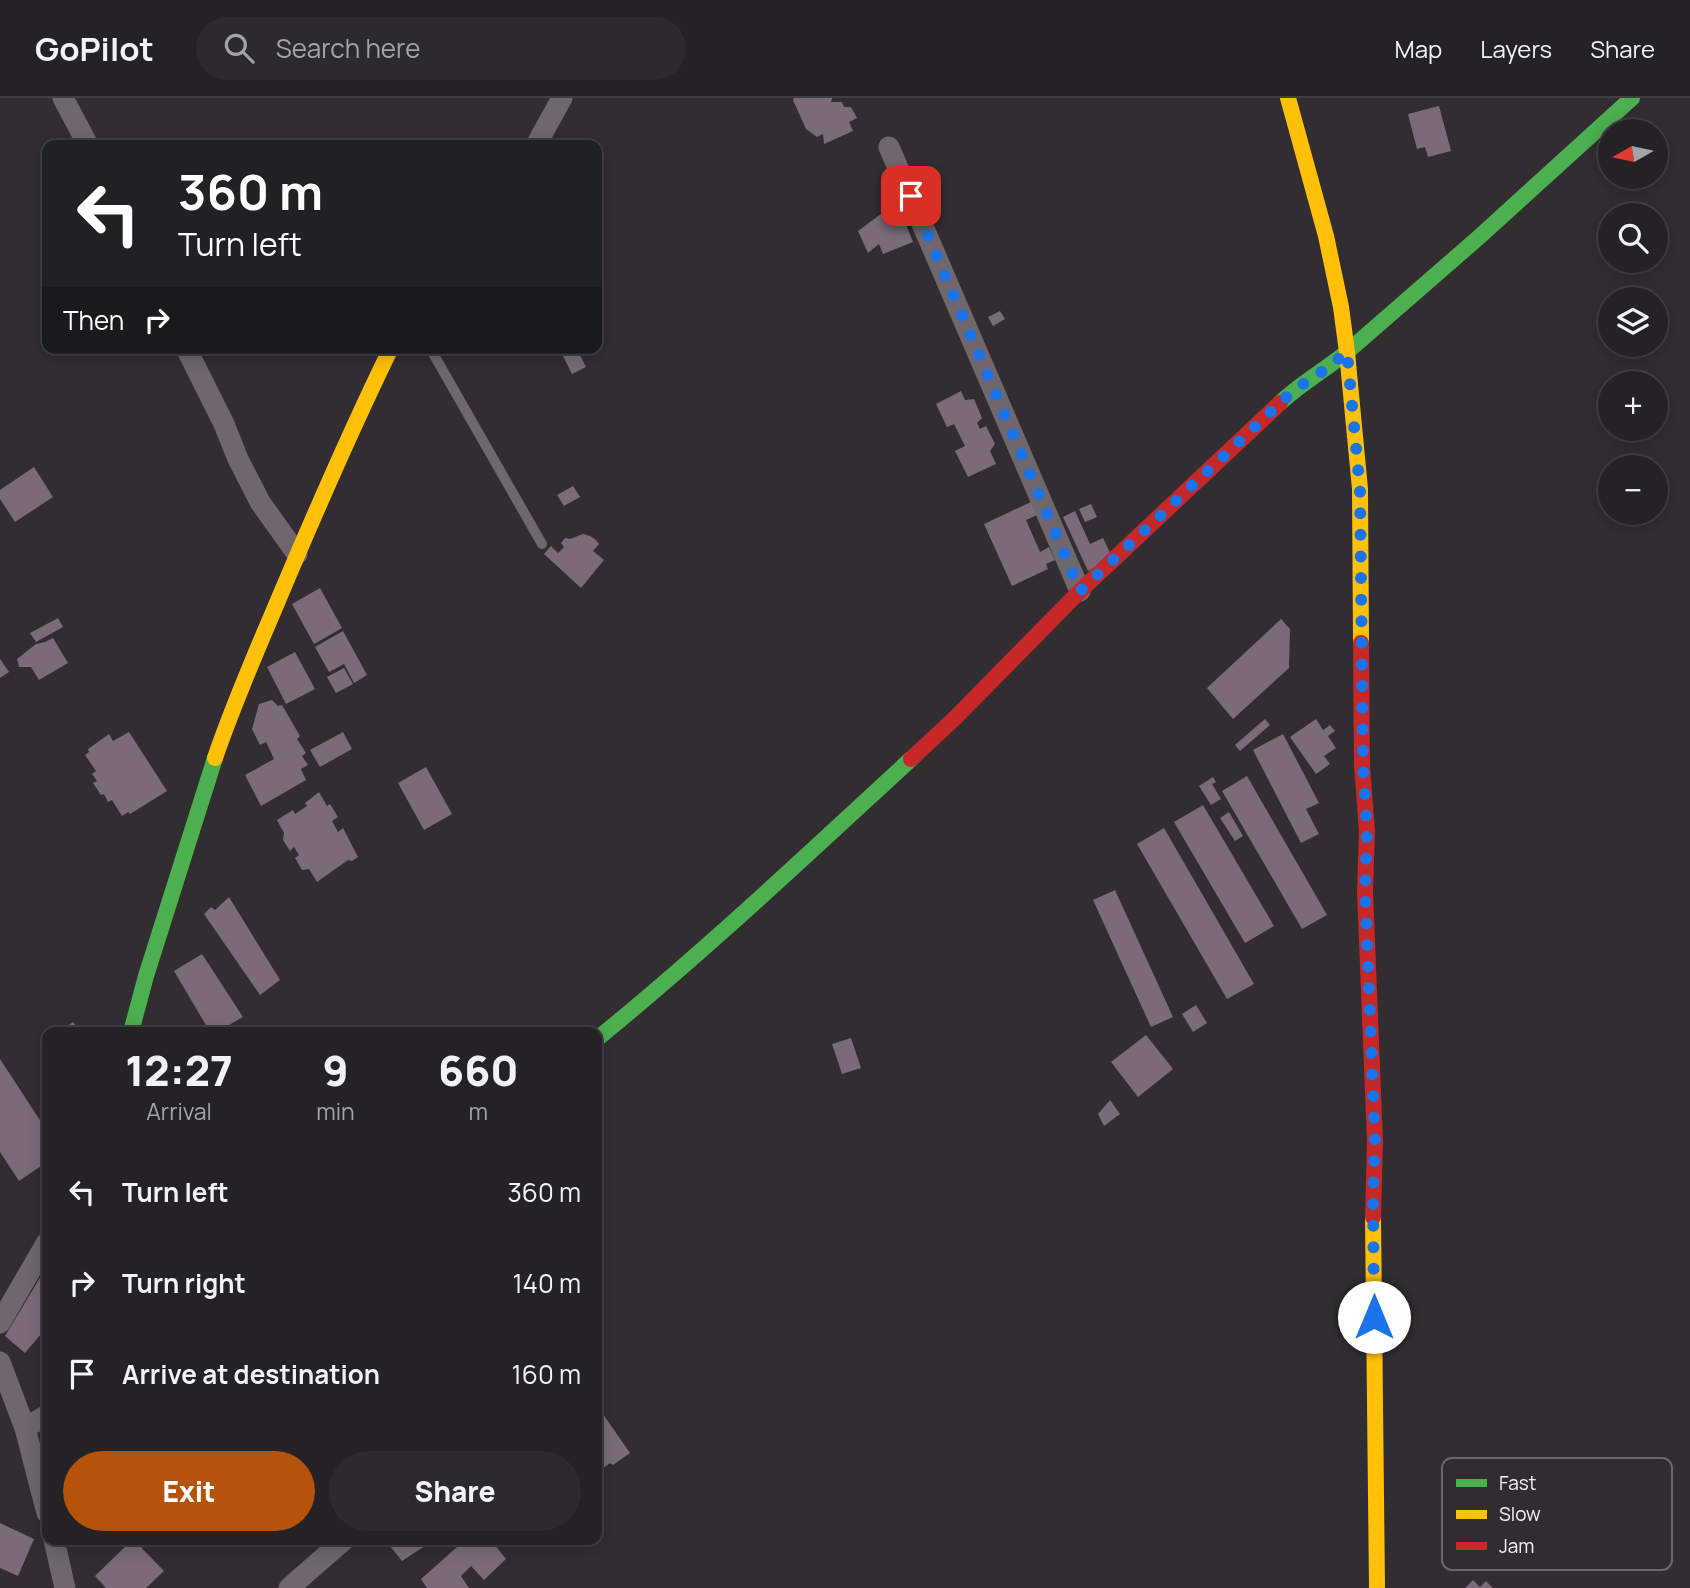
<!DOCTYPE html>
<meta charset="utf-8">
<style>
:root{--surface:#252225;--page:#2d2a2d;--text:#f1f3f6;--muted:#a3a4a7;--line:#423f42;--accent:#b45309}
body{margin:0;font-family:Manrope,sans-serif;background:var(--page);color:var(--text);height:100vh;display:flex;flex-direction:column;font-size:26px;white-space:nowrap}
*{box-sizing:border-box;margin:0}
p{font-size:23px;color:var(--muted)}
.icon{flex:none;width:38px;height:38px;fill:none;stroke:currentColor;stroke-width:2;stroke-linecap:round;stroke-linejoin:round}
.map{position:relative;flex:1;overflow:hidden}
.panel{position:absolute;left:42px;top:929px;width:560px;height:518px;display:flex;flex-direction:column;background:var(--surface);border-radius:14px;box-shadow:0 4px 18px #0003,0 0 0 2px var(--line)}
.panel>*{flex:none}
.hud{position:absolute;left:42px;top:42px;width:560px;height:214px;border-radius:14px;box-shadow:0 4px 18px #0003,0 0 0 2px var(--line);background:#202124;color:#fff;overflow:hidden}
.needle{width:46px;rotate:261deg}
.buttons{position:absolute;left:1598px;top:21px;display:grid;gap:14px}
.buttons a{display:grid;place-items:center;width:70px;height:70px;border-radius:50%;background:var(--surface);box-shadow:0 4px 18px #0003,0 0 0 2px var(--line);font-size:35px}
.pin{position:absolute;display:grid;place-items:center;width:60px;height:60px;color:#fff;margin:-30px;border-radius:14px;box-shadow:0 4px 10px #0006}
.me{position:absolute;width:77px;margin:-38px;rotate:0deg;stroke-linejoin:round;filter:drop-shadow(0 0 5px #0008)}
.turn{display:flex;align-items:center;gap:24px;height:147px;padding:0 21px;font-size:32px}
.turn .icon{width:91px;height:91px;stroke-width:2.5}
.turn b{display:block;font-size:49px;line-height:60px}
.then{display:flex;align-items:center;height:66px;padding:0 21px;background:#0003;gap:14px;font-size:26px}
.eta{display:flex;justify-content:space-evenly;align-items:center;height:119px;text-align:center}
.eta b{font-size:42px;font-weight:800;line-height:49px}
.action{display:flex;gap:14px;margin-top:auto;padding:14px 21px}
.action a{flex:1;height:80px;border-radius:42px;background:var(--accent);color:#fff;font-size:28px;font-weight:800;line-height:80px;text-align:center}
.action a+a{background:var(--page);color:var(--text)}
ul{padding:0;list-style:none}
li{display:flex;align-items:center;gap:21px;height:91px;padding:0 21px}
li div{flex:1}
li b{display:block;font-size:26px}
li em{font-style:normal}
header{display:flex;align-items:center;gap:42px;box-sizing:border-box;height:98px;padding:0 35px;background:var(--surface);border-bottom:2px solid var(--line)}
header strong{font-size:33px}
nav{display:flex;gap:38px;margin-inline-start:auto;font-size:24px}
.search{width:490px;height:63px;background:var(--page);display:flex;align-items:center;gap:18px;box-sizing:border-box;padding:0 24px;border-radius:38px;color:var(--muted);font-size:26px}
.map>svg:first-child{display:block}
</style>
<header>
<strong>GoPilot</strong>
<div class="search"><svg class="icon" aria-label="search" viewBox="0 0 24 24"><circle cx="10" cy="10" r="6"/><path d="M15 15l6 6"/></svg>Search here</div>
<nav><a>Map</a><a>Layers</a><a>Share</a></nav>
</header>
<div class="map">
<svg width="1690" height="1490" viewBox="0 0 1690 1490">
<rect width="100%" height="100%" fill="#312d31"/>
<!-- building -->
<path fill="#7b6b7a" d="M794,0h38l-1,4h11l2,5h7l6,11 -8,4 4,9 -29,13 -1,-10 -6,3 -11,-8 -13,-29z
M1439,8l12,45 -23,6 -3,-10 -8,2 -9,-35z
M897,104l16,40 -30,12 -4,-10 -11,9 -10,-22z
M1000,213l5,8 -12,7 -5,-9z
M577,251l9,18 -14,7 -9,-18z
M961,293l4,9 9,-1 8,19 -5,5 3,6 6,-3 9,18 -5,7 6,13 -28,13 -13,-26 10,-5 -11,-22 -7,3 -11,-23z
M34,369l19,30 -38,25 -15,-23v-9z
M573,388l7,11 -16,9 -7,-11z
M1031,404l6,13 -11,5 14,32 9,-5 6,13 -9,4 2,5 -36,17 -28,-62z
M1091,406l6,13 -12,5 -6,-13z
M1075,413l15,33 13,-6 10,21 -25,12 -25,-54z
M583,436l7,2 6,4 3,4 -6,7 11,9 -23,28 -37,-34 7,-8 7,7 6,-6 -3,-4 4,-5 5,1z
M320,490l22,40 -28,16 -22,-40z
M58,520l5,9 -27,15 -6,-9z
M1281,521l9,10 -1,39 -56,51 -26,-31z
M343,533l24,44 -13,8 -10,-19 -15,8 -14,-25z
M53,540l15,25 -29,17 -8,-13h-12l-2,-8 19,-15 9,-2z
M295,554l20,37 -29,15 -19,-37z
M0,561l9,13 -9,6z
M344,570l9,16 -17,9 -9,-16z
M272,602l6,6 4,-1 18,31 -3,3 9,14 -4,3 6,9 -7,4 5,11 -45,26 -16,-31 29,-16 -8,-17 -6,3 -8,-16 7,-25z
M1265,621l5,6 -30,26 -5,-6z
M1316,621l7,11 7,-5 5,6 -7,5 8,12 -12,8 6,8 -14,10 -26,-37z
M129,634l38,59 -37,23 -2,-2 -6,4 -10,-16 -4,2 -4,-8 -3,1 -8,-12 4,-2 -5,-7 4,-3 -11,-16 4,-3 -1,-3 21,-15 4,7z
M343,634l9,17 -32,18 -10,-17z
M1283,636l36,69 -13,6 13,25 -18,9 -48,-93z
M426,669l26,47 -28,16 -26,-47z
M1247,678l80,139 -25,14 -80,-138z
M1213,679l3,5 -4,2 9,15 -10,6 -12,-19z
M319,694l8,14 3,-2 8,13 -6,4 6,11 5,-4 15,29 -6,4 -4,-1 -31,22 -8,-13 -7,1 -7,-12 4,-3 -5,-8 -4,4 -7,-11 1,-7 -7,-13 16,-10 2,4 12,-8 -2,-3z
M1203,707l71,121 -29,17 -71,-121z
M1229,714l14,24 -8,5 -15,-23z
M1164,730l90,156 -27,15 -90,-155z
M1115,792l58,127 -22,10 -58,-127z
M229,799l51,83 -20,15 -56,-81 7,-7 4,3z
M202,856l41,63 -26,15h-7l-36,-61z
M1196,907l11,18 -14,9 -11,-18z
M73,924l8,10h-22z
M1146,937l27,34 -35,28 -27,-35z
M851,940l10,30 -19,6 -10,-30z
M0,961l47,72v31l-28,19 -19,-29z
M1110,1002l10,14 -16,12 -6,-12z
M41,1178l6,6v45l-22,26 -20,-17z
M603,1316l27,39 -17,12 -3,-2 -13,10v-51z
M0,1425l34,16 -16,37 -18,-8z
M132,1442h2l30,31 -18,17h-40l-11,-12z
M385,1442h43l3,2 -29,19z
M465,1442h26l15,19 -22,21 -13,-14 -10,10 8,12h-42l-6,-9z
M1473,1482l7,7 6,-6 7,7h-28z"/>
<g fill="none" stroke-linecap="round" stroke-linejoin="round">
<!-- lane -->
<path stroke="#6f666e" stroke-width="10" d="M430,250l112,196"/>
<!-- street -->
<path stroke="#6f666e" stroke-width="21" d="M63,0l25,47
M536,47l26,-47
M889,49l191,444
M186,250l38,76 14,35 22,43 37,52
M0,1225l47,-81
M0,1264l25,66 22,85
M25,1330l22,-13
M54,1442l11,48
M289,1490l55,-48"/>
<!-- fast -->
<path stroke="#4caf50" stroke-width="16" d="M1280,305c20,-19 45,-33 67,-51l131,-114 154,-140
M131,934l15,-56 69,-218
M597,941c109,-89 211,-185 314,-280"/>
<!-- slow -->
<path stroke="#ffc107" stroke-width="16" d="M1288,0l38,138 15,71 6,45 13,137 1,154
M215,660c17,-50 38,-99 59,-148 37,-88 75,-176 117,-262
M1373,1119l4,371"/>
<!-- jam -->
<path stroke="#c62828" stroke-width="16" d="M1361,545l1,123 5,65 -2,60 10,251 -2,75
M911,661l44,-41 125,-127 200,-188"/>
</g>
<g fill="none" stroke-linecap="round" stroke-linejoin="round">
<!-- route -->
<path stroke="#1a73e8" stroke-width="12" stroke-dasharray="0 21.6" d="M911,98l169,395 214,-201 32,-21 21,-17 13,137 3,277 4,65 -2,60 10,251 -2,52 1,123"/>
</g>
<!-- legend -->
<rect x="1442" y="1360" width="230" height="112" rx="10" fill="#332b32" stroke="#6e666c" stroke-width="2"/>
<rect x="1456" y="1381" width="31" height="8" fill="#4caf50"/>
<rect x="1456" y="1412" width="31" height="9" fill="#ffc107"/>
<rect x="1456" y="1444" width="31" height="8" fill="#c62828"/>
<g font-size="19" fill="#f6f0f5">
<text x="1499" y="1392">Fast</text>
<text x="1499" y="1423">Slow</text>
<text x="1499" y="1455">Jam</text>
</g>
</svg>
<div class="buttons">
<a><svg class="needle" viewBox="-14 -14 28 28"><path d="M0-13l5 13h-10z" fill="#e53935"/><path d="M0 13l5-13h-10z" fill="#a3a4a7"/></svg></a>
<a><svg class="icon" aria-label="search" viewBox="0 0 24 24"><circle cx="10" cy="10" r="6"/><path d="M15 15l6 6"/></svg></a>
<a><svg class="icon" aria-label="layers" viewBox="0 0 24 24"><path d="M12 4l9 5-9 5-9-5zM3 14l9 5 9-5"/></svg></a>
<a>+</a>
<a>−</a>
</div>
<div class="pin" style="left:911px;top:98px;background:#d93025"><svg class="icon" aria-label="arrive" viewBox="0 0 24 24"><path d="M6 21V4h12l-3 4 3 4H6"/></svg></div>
<svg class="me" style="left:1374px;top:1219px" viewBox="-20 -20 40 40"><circle r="19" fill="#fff"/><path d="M0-13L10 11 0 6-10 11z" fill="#1a73e8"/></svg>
<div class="hud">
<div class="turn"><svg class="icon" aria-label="left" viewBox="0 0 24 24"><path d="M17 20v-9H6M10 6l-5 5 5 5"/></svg><div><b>360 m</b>Turn left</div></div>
<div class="then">Then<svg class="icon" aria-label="right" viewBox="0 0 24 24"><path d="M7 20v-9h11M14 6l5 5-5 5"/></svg></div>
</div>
<section class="panel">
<div class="eta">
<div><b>12:27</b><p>Arrival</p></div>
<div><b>9</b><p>min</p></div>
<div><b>660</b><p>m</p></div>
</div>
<ul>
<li><svg class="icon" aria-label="left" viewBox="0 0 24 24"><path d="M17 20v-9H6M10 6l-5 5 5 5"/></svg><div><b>Turn left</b></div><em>360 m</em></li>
<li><svg class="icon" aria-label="right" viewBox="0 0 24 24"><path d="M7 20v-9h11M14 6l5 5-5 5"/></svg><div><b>Turn right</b></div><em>140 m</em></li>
<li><svg class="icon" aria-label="arrive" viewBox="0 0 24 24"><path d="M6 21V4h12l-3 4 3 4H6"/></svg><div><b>Arrive at destination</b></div><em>160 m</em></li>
</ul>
<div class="action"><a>Exit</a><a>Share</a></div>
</section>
</div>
